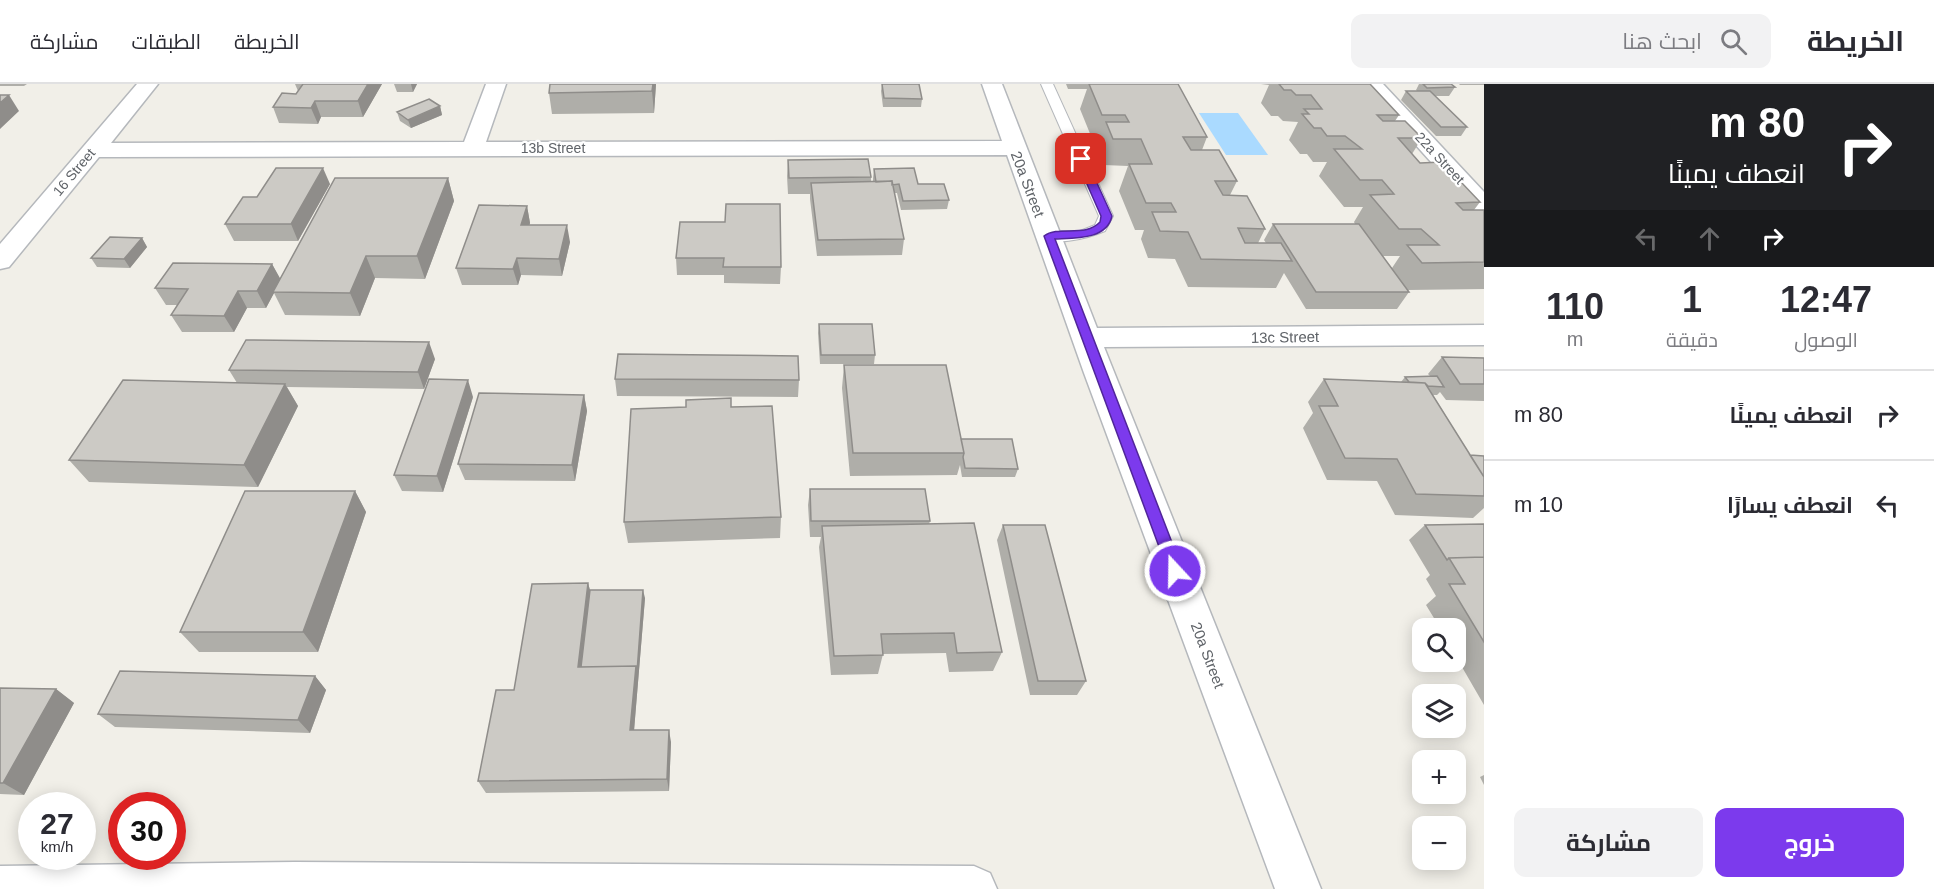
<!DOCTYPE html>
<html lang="ar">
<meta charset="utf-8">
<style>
:root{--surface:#fff;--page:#f2f2f3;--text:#2b2b33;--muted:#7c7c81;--line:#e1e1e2;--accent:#7c3aed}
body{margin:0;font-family:Arial,Cairo,sans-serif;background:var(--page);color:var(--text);direction:rtl;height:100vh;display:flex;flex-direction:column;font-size:22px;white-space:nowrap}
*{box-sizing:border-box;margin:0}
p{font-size:20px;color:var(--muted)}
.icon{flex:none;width:33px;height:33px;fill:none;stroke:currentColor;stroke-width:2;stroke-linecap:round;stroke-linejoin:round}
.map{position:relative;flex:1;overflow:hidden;direction:ltr}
.details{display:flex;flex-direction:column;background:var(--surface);width:450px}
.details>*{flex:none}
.hud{background:#202124;color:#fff;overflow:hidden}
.fabs{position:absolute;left:1412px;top:534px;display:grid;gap:12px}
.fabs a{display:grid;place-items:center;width:54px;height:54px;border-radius:12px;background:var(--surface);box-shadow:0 3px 15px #0003;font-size:30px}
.speed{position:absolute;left:18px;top:708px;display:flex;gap:12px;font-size:30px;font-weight:700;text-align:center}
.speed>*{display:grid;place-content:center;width:78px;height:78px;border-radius:50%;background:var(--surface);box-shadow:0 3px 15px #0003;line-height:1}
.speed small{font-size:15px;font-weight:400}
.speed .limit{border:9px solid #d22;background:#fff;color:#111}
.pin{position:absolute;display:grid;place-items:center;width:51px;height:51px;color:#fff;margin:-26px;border-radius:12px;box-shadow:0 3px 9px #0006}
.me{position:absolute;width:66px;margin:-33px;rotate:339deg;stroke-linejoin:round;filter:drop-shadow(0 0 4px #0008)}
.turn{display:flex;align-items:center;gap:21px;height:126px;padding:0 30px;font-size:27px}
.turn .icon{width:78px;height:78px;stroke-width:2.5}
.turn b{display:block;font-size:42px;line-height:51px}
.lanes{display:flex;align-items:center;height:57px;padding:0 30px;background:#0003;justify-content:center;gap:30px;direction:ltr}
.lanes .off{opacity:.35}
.eta{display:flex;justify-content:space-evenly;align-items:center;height:102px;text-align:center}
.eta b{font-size:36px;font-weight:700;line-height:42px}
.button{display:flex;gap:12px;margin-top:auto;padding:12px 30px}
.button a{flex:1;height:69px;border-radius:12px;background:var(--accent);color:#fff;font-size:24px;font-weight:700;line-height:69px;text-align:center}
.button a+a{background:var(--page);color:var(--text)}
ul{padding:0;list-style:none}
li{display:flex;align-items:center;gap:18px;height:90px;padding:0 30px;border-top:2px solid var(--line)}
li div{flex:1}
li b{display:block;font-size:22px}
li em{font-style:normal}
header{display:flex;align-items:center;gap:36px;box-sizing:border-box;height:84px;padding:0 30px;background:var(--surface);border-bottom:2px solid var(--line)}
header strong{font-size:28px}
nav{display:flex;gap:33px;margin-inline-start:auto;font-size:21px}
.search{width:420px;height:54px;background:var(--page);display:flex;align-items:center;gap:15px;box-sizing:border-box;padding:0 21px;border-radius:12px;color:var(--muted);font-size:22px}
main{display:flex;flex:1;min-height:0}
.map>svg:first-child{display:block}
</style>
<header>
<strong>الخريطة</strong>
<div class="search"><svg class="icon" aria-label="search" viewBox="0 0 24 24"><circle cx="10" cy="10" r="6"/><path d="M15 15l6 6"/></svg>ابحث هنا</div>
<nav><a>الخريطة</a><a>الطبقات</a><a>مشاركة</a></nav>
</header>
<main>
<section class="details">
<div class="hud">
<div class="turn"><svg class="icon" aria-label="right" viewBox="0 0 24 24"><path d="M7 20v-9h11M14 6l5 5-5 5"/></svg><div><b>80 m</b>انعطف يمينًا</div></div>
<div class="lanes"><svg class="icon off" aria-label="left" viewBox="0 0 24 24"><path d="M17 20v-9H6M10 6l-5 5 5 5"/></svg><svg class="icon off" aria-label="ahead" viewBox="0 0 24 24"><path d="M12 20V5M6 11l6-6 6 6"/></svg><svg class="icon" aria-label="right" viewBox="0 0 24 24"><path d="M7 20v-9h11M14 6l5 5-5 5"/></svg></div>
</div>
<div class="eta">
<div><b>12:47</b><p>الوصول</p></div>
<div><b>1</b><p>دقيقة</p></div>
<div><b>110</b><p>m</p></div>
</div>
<ul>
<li><svg class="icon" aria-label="right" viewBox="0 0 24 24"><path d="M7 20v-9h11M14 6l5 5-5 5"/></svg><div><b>انعطف يمينًا</b></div><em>80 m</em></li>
<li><svg class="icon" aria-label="left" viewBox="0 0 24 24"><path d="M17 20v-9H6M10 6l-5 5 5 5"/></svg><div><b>انعطف يسارًا</b></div><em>10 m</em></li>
</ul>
<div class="button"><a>خروج</a><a>مشاركة</a></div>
</section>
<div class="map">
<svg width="1484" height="805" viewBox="0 0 1484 805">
<rect width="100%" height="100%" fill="#f1efe8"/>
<!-- water -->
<path fill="#aadaff" d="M1199,29h39l30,42h-42z"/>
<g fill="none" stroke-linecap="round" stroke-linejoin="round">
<defs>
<path id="service" d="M1041,0h12l60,132 -8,15c-14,6 -52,17 -64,5l8,-5h31l15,-6 4,-9z"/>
<path id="minor" d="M137,0h21l-47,59 353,-1 22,-58h20l-20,58 516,-1 -20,-57h20l95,244 387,-3v20l-380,2 217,542h-46l-191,-516 -77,-218 -908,2 -90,110 -9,2v-25z
M1361,0h22l101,108v21l-9,-2z
M295,778l679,4 16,7 7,16h-997v-23z"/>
</defs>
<!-- service casing -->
<use href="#service" stroke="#b5b8bc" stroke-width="2"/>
<!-- minor casing -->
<use href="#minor" stroke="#b5b8bc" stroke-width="3"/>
<!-- service -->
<use href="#service" fill="#fff" fill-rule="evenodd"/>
<!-- minor -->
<use href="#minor" fill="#fff" fill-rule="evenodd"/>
</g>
<!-- wall -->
<path fill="#afaea9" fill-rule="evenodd" d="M0,0h27l-3,2h-24z
M295,0h87l-19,33h-42l-3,7 -39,-1 -6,-16 23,-13 2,-3z
M394,0h23l-4,8h-16z
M656,0l-2,29 -102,1 -3,-21z
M882,0l40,15 -1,8h-38l-2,-16z
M1066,0h112l29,53 -5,13 35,31 -7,14 35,34 -7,14h8l-2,-3 9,-16h82l-1,-2 9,-15h-19l-25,-31 8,-14h-14l-6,-8h-7l-11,-14 9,-18 -15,-1 -5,-5h-7l-10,-13 8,-18 -8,-1h109l29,31 -4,6 27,17 -10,16 8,9 60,39 -6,8h10v79l-76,1 1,2 -12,17h-91l-22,-36 -8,15 -88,-1 -13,-28 -27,-1 -7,-19 3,-9h-9l-16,-39 9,-25 -24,-1 -7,-17 2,-7h-6l-13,-32 7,-20h-19zM1383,172h17l-8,12z
M1419,0h32l4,3 -6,9h-14l32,31 -6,9h-25l-35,-36 5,-9h11l-1,-1z
M1459,0h25v1h-24z
M440,22l2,9 -31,13 -11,-7 -3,-9z
M788,76l83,17v5h2v-4l1,-9 44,15 31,16 -2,9 -46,1 -4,-17h-3l10,46 -2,16 -85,1 -7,-57v-5h-22l-1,-18z
M448,94l6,23 -29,78 -50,-1 -15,38 -75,-1 -11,-22 -8,15h-19l-13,24h-52l-11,-17 6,-10h-11l-11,-17 117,-24 8,15z
M330,100l-32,57h-64l-9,-17 32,-27z
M527,122l3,17 -1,2 41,17 -8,34 -41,-1 -3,10h-56l-6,-17z
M680,138l101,45 -1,17 -56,-1v-8h-47l-1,-17z
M142,154l5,9 -17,21 -33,-1 -6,-9z
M819,240l56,31 -1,9h-54l-2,-31z
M1442,273l42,1v43l-38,-1 -6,-8 -3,3h-4l37,60 14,1v52l-11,10 -78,-3 -18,-34 -50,-1 -24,-52 10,-15 -5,-11 16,-23 77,3 4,-5 25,-1 -2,-2z
M435,275l-11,30 -137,-2 11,19 -40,81 -169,-5 -20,-22 168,-77 -8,-13z
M844,281l117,74 57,30 -3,8h-53l-2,-12 -3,10 -107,1 -8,-88z
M615,295l184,1 -1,17 -181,-1z
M584,311l3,16 -12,70 -110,-1 -7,-16z
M473,313l-30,95 -41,-1 -8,-16z
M731,323l50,110 -1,21 -152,5 -4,-21z
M810,405l120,32 -1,3 73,128 -9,19 -44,1 -3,-19 -63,1 -5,20 -47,1 -12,-128 2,-10h-11l-2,-32z
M355,407l11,21 -48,140h-119l-19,-20z
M1484,440v181l-29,-50v-27h-15l-14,-23 10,-9 -10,-17 4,-4 -21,-35 16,-15z
M1003,441l83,156 -9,14h-47l-33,-155z
M588,499l2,7 55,8 -11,132 37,12 -2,49 -183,2 -8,-12 36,-91z
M315,592l11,14 -16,43 -195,-6 -17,-13z
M0,604l56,1 18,14 -50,92 -24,-1z
M1484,691v10l-4,-8z"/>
<!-- shaded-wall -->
<path fill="#8f8d8a" d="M368,0h14l-19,33 -5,-16z
M411,0h6l-4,8z
M653,0h3l-2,29 -2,-22z
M9,11l10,16 -19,18v-26z
M315,17l6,16 -3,7 -7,-16z
M440,22l2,9 -31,13 -3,-8z
M323,84l7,16 -32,57 -7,-17z
M448,94l6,23 -29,78 -8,-23z
M527,122l3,17 -5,18 -4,-16z
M567,141l3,17 -8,34 -3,-17z
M142,154l5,9 -17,21 -6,-9z
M366,172l9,22 -15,38 -10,-23z
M517,174l4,17 -3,10 -5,-16z
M272,180l9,16 -15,28 -9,-17z
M238,207l9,17 -13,24 -10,-16z
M429,258l6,17 -11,30 -6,-17z
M468,296l5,17 -30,95 -6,-16z
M285,300l13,22 -40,81 -14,-22z
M584,311l3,16 -12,70 -3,-16z
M355,407l11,21 -48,140 -15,-20z
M588,499l4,15 -9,75 -5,-6z
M643,506l2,8 -12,145 -3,-13z
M315,592l11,14 -16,43 -12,-13z
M56,605l18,14 -50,92 -21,-12z
M669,646l2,12 -2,49 -2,-12z"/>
<!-- building -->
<path fill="#cccac5" stroke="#8f8d8a" stroke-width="1.5" d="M303,0h65l-10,17h-43l-4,7 -38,-1 9,-14 14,1z
M550,0h103l-1,7 -103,2z
M882,0h37l3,15 -38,-1z
M1089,0h89l29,53h-24l8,13h28l18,31h-22l8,14 24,1 18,33 -27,-1 7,15h36l11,18 -91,-2 -13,-27 -28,-1 -8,-19h24l-5,-9h-25l-17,-39h23l-11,-25h-28l-7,-17h23l-4,-7h-23z
M1279,0h91l29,31h-22l6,6h22l17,17h-24l22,25 22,-1 38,40 -24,1 7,7h21v52l-62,1 -15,-18h32l-18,-16h-22l-29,-34 24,-1 -12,-14h-22l-26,-31h28l-17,-13h-18l-6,-8h-7l-12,-14h7l-5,-5h18l-11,-14h-15l-5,-5h-7z
M1423,0h28l4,3 -28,1z
M1406,7h24l37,36h-26z
M0,11h9l-9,8z
M429,15l11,7 -32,14 -11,-8z
M868,75l3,18 -82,1 -1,-18z
M276,84h47l-32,56h-66l18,-27h14z
M914,84l4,16h26l5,16 -46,1 -4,-17 -7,1v-4l-16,1 -2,-13z
M335,94h113l-31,78h-51l-16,37 -77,-1z
M892,97l12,58 -86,1 -7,-57z
M726,120h54l1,63h-58l1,-9h-48l4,-36h45z
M479,121l48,1 -6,19h46l-8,34 -42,-1 -4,11 -57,-1z
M1273,140h86l50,68h-93z
M110,153l32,1 -18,21 -33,-1z
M173,179l99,1 -15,27h-19l-14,25 -53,-1 17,-26 -33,-1z
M819,240h53l3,31h-54z
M246,256l183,2 -11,30 -189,-2z
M618,270l180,2 1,24 -184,-1z
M1442,273l42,1v26h-24z
M844,281h102l18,88h-111z
M1437,292l7,11 -16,-1 -3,-3 -16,-1 -4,-5z
M429,295l39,1 -31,96 -43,-1z
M1324,295l101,4 59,94v19l-68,-2 -19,-35 -52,-1 -26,-52h19z
M123,296l162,4 -41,81 -175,-5z
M479,309l105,2 -12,70 -114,-1z
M731,314v9l41,-1 9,111 -157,5 7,-113 55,-2v-7z
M961,355h51l6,30 -53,-1 -2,-11 1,-4z
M1470,371l14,1v21z
M810,405h115l5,32h-119z
M245,407h110l-52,141h-123z
M974,439l28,129 -45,1 -3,-20 -73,1 2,21 -49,1 -12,-130z
M1484,440v33l-35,1 -2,2 -22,-35z
M1003,441h42l41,156h-48z
M1484,473v85l-35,-58h16l-16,-26z
M588,499l-10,84 58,-1 -6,64h39l-2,49 -189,2 18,-91h18l18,-106z
M590,506h53l-6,82 -1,-6 -55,1z
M120,587l195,5 -17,44 -200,-6z
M0,604l56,1 -53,94h-3z"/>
<!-- route -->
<path fill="#7c3aed" stroke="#51269a" stroke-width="1.5" d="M1081,72l5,3 26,57c-5,24 -38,22 -57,23l128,332 -8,6 -7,-6 -124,-335c15,-11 41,2 56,-14l1,-6 -25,-57z"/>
<g text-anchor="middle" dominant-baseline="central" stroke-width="4.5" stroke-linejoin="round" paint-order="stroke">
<!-- far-street labels -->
<g font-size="14" fill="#5f6368" stroke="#fff">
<text x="553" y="64">13b Street</text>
<text transform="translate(1440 74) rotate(47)">22a Street</text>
<text transform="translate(74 88) rotate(-50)">16 Street</text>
</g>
<!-- street labels -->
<g font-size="15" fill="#5f6368" stroke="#fff">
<text transform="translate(1028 100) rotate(69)">20a Street</text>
<text transform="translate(1285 253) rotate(-1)">13c Street</text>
<text transform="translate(1208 571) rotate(69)">20a Street</text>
</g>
</g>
</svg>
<div class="fabs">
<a><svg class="icon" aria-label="search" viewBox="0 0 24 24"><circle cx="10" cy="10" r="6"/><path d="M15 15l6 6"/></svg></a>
<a><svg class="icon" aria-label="layers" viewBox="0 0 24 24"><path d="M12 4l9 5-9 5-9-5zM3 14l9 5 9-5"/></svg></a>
<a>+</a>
<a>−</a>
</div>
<div class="speed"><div>27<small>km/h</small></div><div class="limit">30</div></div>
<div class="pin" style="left:1081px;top:75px;background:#d93025"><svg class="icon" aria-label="arrive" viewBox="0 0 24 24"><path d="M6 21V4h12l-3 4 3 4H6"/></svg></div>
<svg class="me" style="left:1175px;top:487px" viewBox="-20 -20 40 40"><circle r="17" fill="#7c3aed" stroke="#fff" stroke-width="3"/><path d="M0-11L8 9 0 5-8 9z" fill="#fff"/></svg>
</div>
</main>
